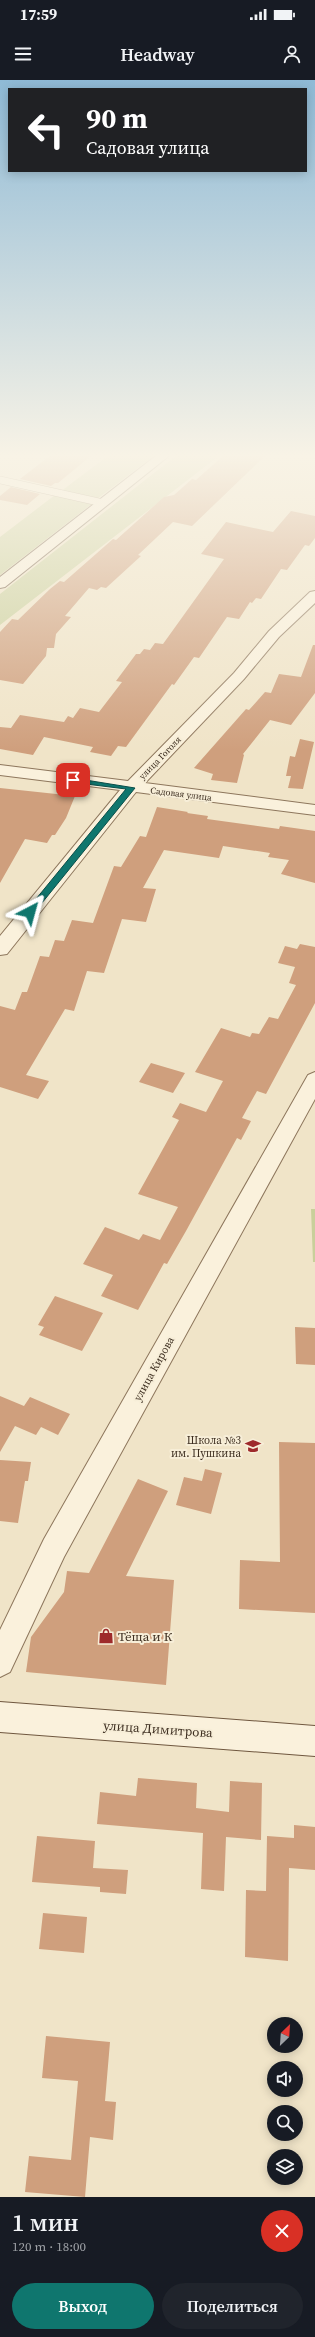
<!DOCTYPE html>
<html lang="ru">
<meta charset="utf-8">
<style>
:root{--surface:#171b24;--page:#20242c;--text:#f1f3f6;--muted:#9ea1a6;--accent:#0f766e}
body{margin:0;font-family:"Source Serif 4",serif;background:var(--page);color:var(--text);height:100vh;display:flex;flex-direction:column;font-size:15px;white-space:nowrap}
*{box-sizing:border-box;margin:0}
p{font-size:13px;color:var(--muted)}
.icon{flex:none;width:22px;height:22px;fill:none;stroke:currentColor;stroke-width:2;stroke-linecap:round;stroke-linejoin:round}
.map{position:relative;height:2117px;overflow:hidden}
.panel{display:flex;flex-direction:column;background:var(--surface);flex:1}
.panel>*{flex:none}
.guide{position:absolute;left:8px;top:8px;width:299px;height:84px;border-radius:0px;box-shadow:0 2px 10px #0003;background:#202124;color:#fff;overflow:hidden}
.needle{width:26px;rotate:25deg}
.controls{position:absolute;left:267px;top:1937px;display:grid;gap:8px}
.controls a{display:grid;place-items:center;width:36px;height:36px;border-radius:50%;background:var(--surface);box-shadow:0 2px 10px #0003;font-size:20px}
.pin{position:absolute;display:grid;place-items:center;width:34px;height:34px;color:#fff;margin:-17px;border-radius:8px;box-shadow:0 2px 6px #0006}
.me{position:absolute;width:44px;margin:-22px;rotate:39deg;stroke-linejoin:round;filter:drop-shadow(0 0 3px #0008)}
.turn{display:flex;align-items:center;gap:14px;height:84px;padding:0 12px;font-size:18px}
.turn .icon{width:52px;height:52px;stroke-width:2.5}
.turn b{display:block;font-size:28px;line-height:34px}
.round{display:grid;place-items:center;flex:none;width:42px;height:42px;border-radius:21px;background:var(--page)}
.headline{display:flex;align-items:center;justify-content:space-between;height:68px;padding:0 12px}
h1{font-size:24px;font-weight:600;line-height:30px}
.button{display:flex;gap:8px;margin-top:auto;padding:8px 12px}
.button a{flex:1;height:46px;border-radius:24px;background:var(--accent);color:#fff;font-size:16px;font-weight:600;line-height:46px;text-align:center}
.button a+a{background:var(--page);color:var(--text)}
.status{display:flex;justify-content:space-between;align-items:center;height:28px;padding:0 20px;background:var(--surface);direction:ltr}
.status svg{height:11px;fill:currentColor}
header{display:flex;justify-content:space-between;align-items:center;height:52px;padding:0 12px;background:var(--surface);font-size:18px;font-weight:600}
.map>svg:first-child{display:block}
</style>
<div class="status"><b>17:59</b><svg viewBox="0 0 49 12"><path d="M0 12V9h3v3zM5 12V6h3v6zM10 12V3h3v9zM15 12V0h3v12zM26 1h20v11H26zM47 4h2v5h-2z"/></svg></div>
<header><svg class="icon" aria-label="menu" viewBox="0 0 24 24"><path d="M4 6h16M4 12h16M4 18h16"/></svg>Headway<svg class="icon" aria-label="person" viewBox="0 0 24 24"><circle cx="12" cy="8" r="4"/><path d="M4 21q1-7 8-7t8 7"/></svg></header>
<div class="map">
<svg width="315" height="2117" viewBox="0 0 315 2117">
<rect width="100%" height="100%" fill="#f0e4c8"/>
<!-- green -->
<path fill="#c9cf9b" d="M109,375h46l-58,44 -37,-7z
M177,375h43l-220,170v-31z
M55,415l38,8 -93,72v-38z
M311,1129h4v53h-2z"/>
<!-- building -->
<path fill="#cf9f7d" d="M51,375h41l-34,28h-3l-4,3 -31,-7z
M224,375h42l-74,71 -19,-4 -35,33 3,1 -35,32 -5,-1 -4,3 -8,-2 -24,28 6,1 -15,17 -2,14h-7l-1,8 -23,28 -23,-4v-48l12,-13 6,1 32,-31 10,-8 4,1 49,-43 3,1 48,-43 10,-2 18,-16 4,1z
M11,407l29,7 -13,11 -27,-5v-4z
M291,431l24,5v22l-6,8 -4,-1 -18,25 -6,-1 -20,30 -5,-1 -4,5 -2,-1 -11,17 -12,-2 -28,41 -5,-1 -20,28 -2,-1 -46,63 -8,-1 -7,10 -21,-4 3,-5 -49,-10 -11,18 -33,-6v-22l11,1 9,-13 44,7 4,-6 5,2 7,-10 19,4 23,-30 -6,-1 20,-27h4l4,-5 6,1 5,-7 8,1 61,-85 -23,-5 25,-32 47,10z
M313,565h2v48l-24,32 -21,-5 -27,34 1,1 -7,28 -26,-3 2,-6 -19,-6 52,-59 3,1 16,-18 6,1 8,-19 22,3z
M300,659l14,3 -11,47 -15,-1 3,-12h-5l4,-20 5,1z
M0,708l75,8 -9,22 -11,17h-3l-5,8 -22,-4 -25,44z
M157,727l31,5 -1,1 21,3 -1,3 72,10 1,-3 35,5v52l-34,-9 8,-14 -21,-3 2,-4 -47,-7 -4,12 -55,-8 -21,38 13,1 -10,33 -24,-3 -18,54 -17,-2 -13,40 -9,-2 -39,66 23,6 -11,18 -38,-12v-81l15,4 7,-18h5l13,-36 9,1 6,-17 9,1 8,-21 21,3 21,-57 7,1 19,-31 6,1z
M300,864l15,3v56l-49,91 -9,-3 -15,27 9,3 -10,19 -4,-2 -51,93 -19,33 -3,-1 -26,47 -37,-14 12,-21 -30,-11 22,-37 34,13 4,-6 17,6 18,-33 -40,-13 41,-74 -7,-3 8,-14 26,9 17,-31 -28,-9 26,-44 29,9 2,-4 7,1 10,-17 9,2 18,-34 -7,-2 6,-16 -17,-4 7,-17 12,3z
M151,983l34,10 -12,20 -34,-11z
M55,1216l48,17 -21,38 -43,-16 5,-8 -6,-2z
M295,1247l20,1v37l-19,-1z
M0,1316l24,10 6,-9 40,17 -12,21 -17,-8 -5,8 -21,-9 -15,26z
M279,1362l36,1v170l-76,-4 1,-49 40,2z
M0,1380l31,2 -3,19h-3l-7,42 -18,-2z
M205,1389l17,4 -11,41 -35,-9 8,-28 18,4z
M138,1399l30,12 -42,85 48,4 -8,105 -140,-13 5,-35 33,-45 3,-21 22,2z
M138,1698l59,5 -1,25 33,4 1,-31 32,2 -1,57 -35,-3 -2,54 -23,-2 2,-56 -106,-9 3,-32 36,4z
M294,1745l21,2v43l-26,-2 -1,93 -43,-4 1,-67 20,1 1,-55 27,2z
M37,1756l58,5 -2,27 35,2 -2,24 -26,-2v-5l-68,-5z
M43,1833l44,4 -3,36 -45,-4z
M46,1956l64,6 -5,59 11,1 -3,38 -23,-3 -5,60 -60,-5 4,-36 42,4 7,-79 -36,-3z"/>
<g fill="none" stroke-linecap="round" stroke-linejoin="round">
<defs>
<path id="lane" d="M0,400l103,23"/>
<path id="street" d="M315,511v12l-36,34 -35,42 -99,104 170,22v10l-179,-23 -129,162 -7,1v-19l120,-146 -120,-15v-10l128,16 106,-108 35,-42 41,-39z
M315,992v27l-251,458 -54,115 -10,5v-47l44,-91 264,-464z"/>
<path id="secondary" d="M157,375h13l-165,132 -5,1v-11z
M0,1622l315,24v30l-315,-24z"/>
</defs>
<!-- lane casing -->
<use href="#lane" stroke="#8d765c" stroke-width="8"/>
<!-- street casing -->
<use href="#street" stroke="#8d765c" stroke-width="2"/>
<!-- secondary casing -->
<use href="#secondary" stroke="#6f573f" stroke-width="2"/>
<!-- lane -->
<use href="#lane" stroke="#faf1dc" stroke-width="7"/>
<!-- street -->
<use href="#street" fill="#faf1dc" fill-rule="evenodd"/>
<!-- secondary -->
<use href="#secondary" fill="#faf1dc" fill-rule="evenodd"/>
</g>
<!-- sky -->
<linearGradient id="sky" x2="0" y2="1"><stop stop-color="#8fbad6"/><stop offset="0.56" stop-color="#f8f3e6"/><stop offset="1" stop-color="#f8f3e6" stop-opacity="0"/></linearGradient>
<rect width="315" height="671" fill="url(#sky)"/>
<!-- route -->
<path fill="#0f766e" stroke="#0a4d48" d="M73,698l62,10 -102,126h-6v-4l99,-121 -56,-7 -1,-2z"/>
<!-- icons -->
<defs>
<symbol id="school-bare" viewBox="-9 -9 18 18"><path d="M0-5L7-2L0 1L-7-2ZM-4 1L0 2.5L4 1V4Q0 6-4 4Z" fill="#9e2a2b" stroke="#f7eed8" stroke-width="2.5" paint-order="stroke"/></symbol>
<symbol id="shop-bare" viewBox="-9 -9 18 18"><path d="M-5-2.5h2.3a2.7 3.5 0 0 1 5.4 0H5L5.5 6h-11ZM-1.5-2.5h3a1.5 2.3 0 0 0-3 0Z" fill="#9e2a2b" stroke="#f7eed8" stroke-width="2.5" paint-order="stroke"/></symbol>
</defs>
<g fill-rule="evenodd">
<use href="#school-bare" x="242" y="1355" width="22" height="22"/>
<use href="#shop-bare" x="95" y="1545" width="22" height="22"/>
</g>
<g text-anchor="middle" dominant-baseline="central" stroke-width="4" stroke-linejoin="round" paint-order="stroke">
<!-- far-street labels -->
<g font-size="9" fill="#3d2e20" stroke="#f7eed8">
<text transform="translate(160 678) rotate(-46)">улица Гоголя</text>
<text transform="translate(181 714) rotate(7)">Садовая улица</text>
</g>
<!-- street labels -->
<g font-size="11" fill="#3d2e20" stroke="#f7eed8">
<text transform="translate(154 1289) rotate(-61)">улица Кирова</text>
</g>
<!-- poi labels -->
<g font-size="11" fill="#3d2e20" stroke="#f7eed8" text-anchor="end">
<text x="241" y="1360">Школа №3<tspan x="241" dy="13">им. Пушкина</tspan></text>
</g>
<!-- near-poi labels -->
<g font-size="13" fill="#3d2e20" stroke="#f7eed8" text-anchor="start">
<text x="118" y="1556">Тёща и К</text>
</g>
<!-- near-street labels -->
<g font-size="13" fill="#3d2e20" stroke="#f7eed8">
<text transform="translate(158 1649) rotate(4)">улица Димитрова</text>
</g>
</g>
</svg>
<div class="controls">
<a><svg class="needle" viewBox="-14 -14 28 28"><path d="M0-13l5 13h-10z" fill="#e53935"/><path d="M0 13l5-13h-10z" fill="#9ea1a6"/></svg></a>
<a><svg class="icon" aria-label="sound" viewBox="0 0 24 24"><path d="M4 9h4l5-4v14l-5-4H4zM17 9q2 3 0 6"/></svg></a>
<a><svg class="icon" aria-label="search" viewBox="0 0 24 24"><circle cx="10" cy="10" r="6"/><path d="M15 15l6 6"/></svg></a>
<a><svg class="icon" aria-label="layers" viewBox="0 0 24 24"><path d="M12 4l9 5-9 5-9-5zM3 14l9 5 9-5"/></svg></a>
</div>
<div class="pin" style="left:73px;top:700px;background:#d93025"><svg class="icon" aria-label="arrive" viewBox="0 0 24 24"><path d="M6 21V4h12l-3 4 3 4H6"/></svg></div>
<svg class="me" style="left:30px;top:832px" viewBox="-20 -20 40 40"><path d="M0-17L14 15 0 8-14 15z" fill="#0f766e" stroke="#fff" stroke-width="4"/></svg>
<div class="guide">
<div class="turn"><svg class="icon" aria-label="left" viewBox="0 0 24 24"><path d="M17 20v-9H6M10 6l-5 5 5 5"/></svg><div><b>90 m</b>Садовая улица</div></div>
</div>
</div>
<section class="panel">
<div class="headline"><div><h1>1 мин</h1><p>120 m · 18:00</p></div><a class="round" style="background:#d93025;color:#fff"><svg class="icon" aria-label="close" viewBox="0 0 24 24"><path d="M6 6l12 12M18 6L6 18"/></svg></a></div>
<div class="button"><a>Выход</a><a>Поделиться</a></div>
</section>
